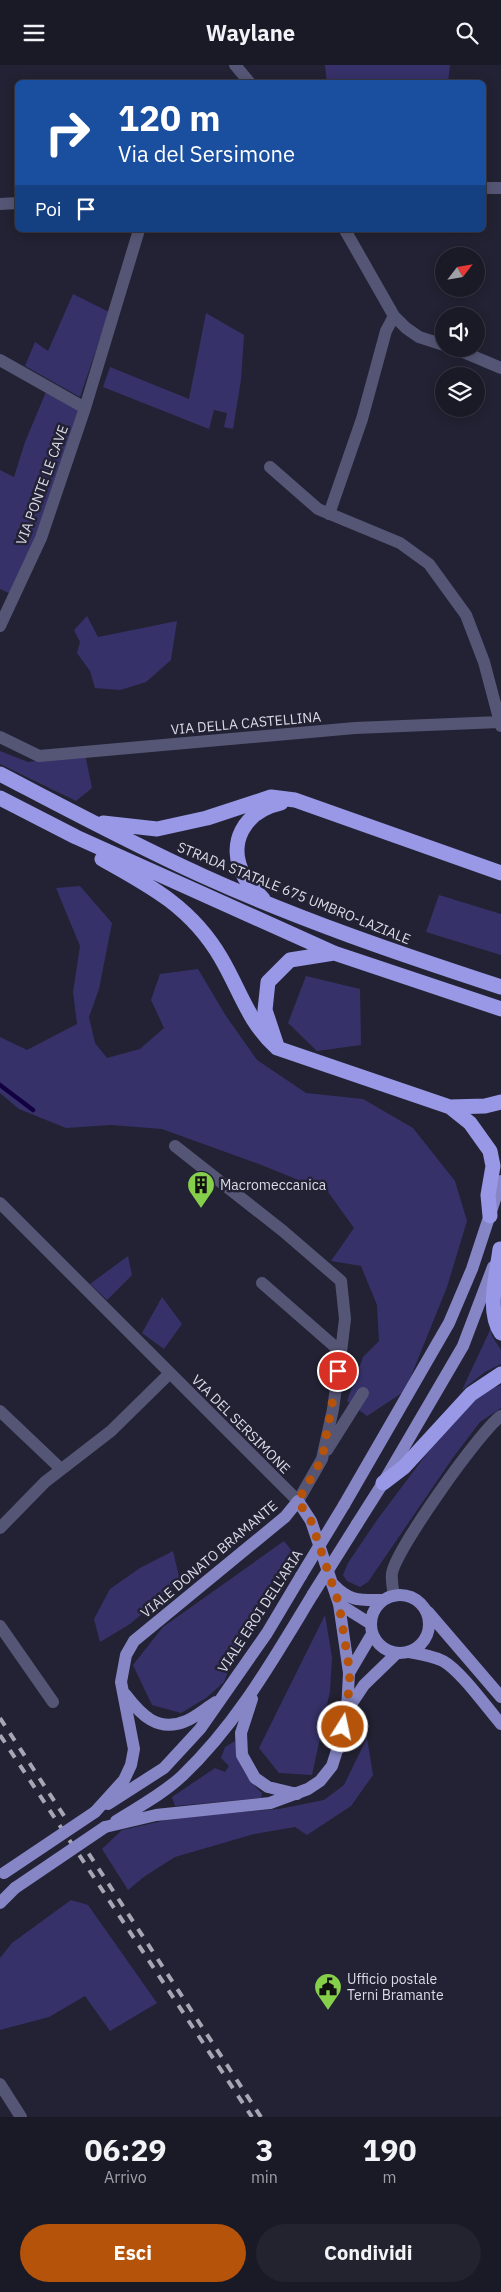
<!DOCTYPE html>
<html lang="it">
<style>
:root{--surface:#1a1a27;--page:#23232f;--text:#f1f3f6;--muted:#9fa1a7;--line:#383844;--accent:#b45309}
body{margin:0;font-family:"IBM Plex Sans",sans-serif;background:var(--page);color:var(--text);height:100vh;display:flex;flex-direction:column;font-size:19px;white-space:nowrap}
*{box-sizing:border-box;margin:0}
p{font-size:16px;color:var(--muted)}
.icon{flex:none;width:28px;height:28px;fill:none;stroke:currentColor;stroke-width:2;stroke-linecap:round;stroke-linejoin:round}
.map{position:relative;height:2052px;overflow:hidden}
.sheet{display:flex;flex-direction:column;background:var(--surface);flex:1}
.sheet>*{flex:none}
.hud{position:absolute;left:15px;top:15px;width:471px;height:152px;border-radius:8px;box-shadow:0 2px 12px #0003,0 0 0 1px var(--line);background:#1a4fa0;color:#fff;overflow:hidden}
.needle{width:32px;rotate:59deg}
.tools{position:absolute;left:435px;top:182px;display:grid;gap:10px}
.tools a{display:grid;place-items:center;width:50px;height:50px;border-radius:50%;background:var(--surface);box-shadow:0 2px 12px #0003,0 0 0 1px var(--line);font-size:25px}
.pin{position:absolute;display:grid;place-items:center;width:42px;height:42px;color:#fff;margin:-21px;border:2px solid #fff;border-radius:50%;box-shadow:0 1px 5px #0007}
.me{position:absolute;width:55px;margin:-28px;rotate:10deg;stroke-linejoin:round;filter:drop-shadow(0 0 4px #0008)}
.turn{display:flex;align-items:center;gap:18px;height:105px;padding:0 20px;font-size:22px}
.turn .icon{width:65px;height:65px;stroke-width:2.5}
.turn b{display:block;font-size:35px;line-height:42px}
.then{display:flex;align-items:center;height:48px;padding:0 20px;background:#0003;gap:10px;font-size:19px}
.eta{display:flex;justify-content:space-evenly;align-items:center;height:85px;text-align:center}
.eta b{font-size:30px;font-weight:700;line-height:35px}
.primary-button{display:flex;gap:10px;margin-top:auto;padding:10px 20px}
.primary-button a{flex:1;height:58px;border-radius:30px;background:var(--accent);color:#fff;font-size:20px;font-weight:700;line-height:58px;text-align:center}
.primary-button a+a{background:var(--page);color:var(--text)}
header{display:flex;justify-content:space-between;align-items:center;height:65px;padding:0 20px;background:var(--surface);font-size:22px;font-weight:700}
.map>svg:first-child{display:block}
</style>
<header><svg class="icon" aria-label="menu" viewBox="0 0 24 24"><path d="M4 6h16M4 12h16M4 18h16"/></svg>Waylane<svg class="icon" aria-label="search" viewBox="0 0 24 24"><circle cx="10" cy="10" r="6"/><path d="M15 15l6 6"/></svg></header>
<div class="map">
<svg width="501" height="2052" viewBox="0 0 501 2052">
<rect width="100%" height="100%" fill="#222234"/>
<!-- green -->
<path fill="#363269" d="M325,0h125l-2,17 -121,1z
M73,229l36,18 -29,85 -55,-31 10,-24 13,9z
M206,248l38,22 -3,45 -8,49 -9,-2 3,-14 -13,-3 -5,19 -106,-42 7,-20 79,32z
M46,327l34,20 -43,121 -26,61 -11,-5v-119l14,7 11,-35z
M87,551l11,21 79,-16 -6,39 -25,22 -26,8 -25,-2 -5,-17 -13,-18 3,-11 -6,-12z
M0,686l28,11 57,-8 7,34 -16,13 -76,-37z
M80,821l32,37 -13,66 -10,28 6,26 12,15 33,-9 24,-21 -13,-28 9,-26 38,-5 28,47 31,44 49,33 57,6 50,29 42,53 12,40 -20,66 -42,104 -38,25 -20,-15 16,-44 16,-16 -2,-36 -16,-39 -30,-5 23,-33 -26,-36 -69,-28 -97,-35 -51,-4 -45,3 -47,-19 -19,-16v-56l27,13 50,-26 -4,-32 7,-46 -24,-58z
M439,830l62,19v41l-75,-23z
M306,911l54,13 1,56 -44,6 -29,-28z
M128,1191l4,19 -25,25 -17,-16z
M162,1232l20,27 -18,25 -22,-16z
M491,1263l1,8 9,14v14l-16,8 -23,18z
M501,1320v23l-21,14 -28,37 -84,123 -8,5 -13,-6 -4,-6 5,-12 29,-43 63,-84 36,-41z
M284,1476l12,15 -23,24 -29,51 -20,51 -18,16 -25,15 -29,-8 -19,-40 30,-38z
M173,1486l7,30 -50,43 -30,18 -6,-23 16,-30 30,-21z
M325,1550l7,42 -2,34 -18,84 -33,-2 -20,-25z
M367,1673l6,37 -22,31 -44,29 -12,-8 -41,7 -79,23 -30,19 -17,14 -26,-41 20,-19 58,-13 99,-8 45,-9 20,-15z
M235,1676c4,24 9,35 27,52l-1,5 -86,8 -3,-9 43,-29 10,4 4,-6 -8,-8 4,-11z
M71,1835l17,5 69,98 -47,28 -25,-35 -36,21 -49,13v-72l12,-15z"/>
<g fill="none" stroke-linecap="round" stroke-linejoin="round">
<!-- stream -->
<path stroke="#130042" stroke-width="4.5" d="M0,1020l33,25"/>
<!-- minor -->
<path stroke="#555675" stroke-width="12" d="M235,0l15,18
M484,123h17
M0,139l18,-1
M345,165l49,86 12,12 13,9 25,8
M456,284l45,19
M0,295l85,48
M270,402l48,42 82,34 29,21 37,51 18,47 17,64
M329,449l33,-95 24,-88 8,-15
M0,561l41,-88 44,-130 54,-178
M0,672l39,19 316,-28 144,-6
M175,1081l108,85 58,50 4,38 -4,33
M0,1138l298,298 24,-42 11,-50 8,-57 -79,-69
M0,1346l61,58
M327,1385l36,-57
M0,1463l45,-46 66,-51 59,-58
M394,1531c-1,-7 -3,-16 -2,-23 5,-25 88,-142 109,-157
M0,1561l53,76
M0,2019l21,33"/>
<!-- major -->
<path stroke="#8686c6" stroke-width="12" d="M344,1440l105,-182 23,-54 29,-88
M357,1459l26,-41 80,-137 30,-79
M333,1519c17,18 27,16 50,16
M371 1559a29 29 0 1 1 58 0a29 29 0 1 1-58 0Z
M339,1539l10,69
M428,1547l73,85
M409,1587c12,2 24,4 34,9 18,10 44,47 58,63
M125,1629c16,21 33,39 61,27 10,-4 20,-13 30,-19
M252,1634l-11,34 1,22 13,23 13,9 29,7
M348,1644l16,-24 33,-32
M108,1739l56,-36 36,-39 67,-96 34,-57
M95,1747l29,-32 7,-15 3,-16 -13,-67 5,-27 8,-14 151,-124 13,-16 13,20 28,83 32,20
M116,1756c22,-14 47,-27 66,-45 55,-52 92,-118 131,-182
M105,1762l51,-12 114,-12 38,-14 12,-8 12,-15 7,-22 8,-33 2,-38 23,-39
M0,1838l15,-15"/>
<!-- highway -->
<path stroke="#9998e6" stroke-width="15" d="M0,709c67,35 134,71 203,102 97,44 197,78 298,111
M0,733l76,39 258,116 167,56
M103,758l54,6 50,-11 64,-21 24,3 206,73
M102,794c49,27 90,49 119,99 19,32 27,64 56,90l173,59 35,-1 16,-4
M263,834c-6,-7 -14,-14 -18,-21 -20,-35 0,-67 36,-75
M277,981l-12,-36 3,-28 22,-22 44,-7
M450,1042l20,16 20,28 3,15 -5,29 2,21
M500,1184c-3,25 -14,61 1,84
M383,1418l21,-16 67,-73 30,-20"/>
<!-- rail -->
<path stroke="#a6a6b4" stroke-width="4" stroke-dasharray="9 9" stroke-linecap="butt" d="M0,1653l261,399
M0,1670l252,382"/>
<!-- major-bridge -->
<path stroke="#8686c6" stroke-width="12" d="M301,1511l43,-71
M313,1529l44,-70
M4,1808l91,-61
M15,1823l90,-61"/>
</g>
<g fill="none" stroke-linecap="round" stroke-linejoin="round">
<!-- route -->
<path stroke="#b45309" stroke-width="9" stroke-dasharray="0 16.2" d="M338,1306l-16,88 -24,42 13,20 28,83 11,69 -3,38 -4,16"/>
</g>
<!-- icons -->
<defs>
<symbol id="building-pin" viewBox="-11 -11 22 30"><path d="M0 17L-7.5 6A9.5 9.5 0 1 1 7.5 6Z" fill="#86cf4b" stroke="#222234"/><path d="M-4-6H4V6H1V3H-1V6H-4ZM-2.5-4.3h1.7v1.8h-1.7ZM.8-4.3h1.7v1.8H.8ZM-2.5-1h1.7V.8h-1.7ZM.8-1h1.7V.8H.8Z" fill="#111"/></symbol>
<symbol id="civic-pin" viewBox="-11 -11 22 30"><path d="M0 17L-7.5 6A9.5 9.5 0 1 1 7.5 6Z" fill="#86cf4b" stroke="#222234"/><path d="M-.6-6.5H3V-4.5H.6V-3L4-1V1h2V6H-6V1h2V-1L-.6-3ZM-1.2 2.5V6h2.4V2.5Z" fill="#111"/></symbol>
</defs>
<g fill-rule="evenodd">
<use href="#building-pin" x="185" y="1104" width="32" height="43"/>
<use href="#civic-pin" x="312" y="1906" width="32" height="43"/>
</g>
<g text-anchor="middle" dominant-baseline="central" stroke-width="5" stroke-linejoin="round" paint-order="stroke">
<!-- street labels -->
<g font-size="14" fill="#dadbe7" stroke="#222234">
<text transform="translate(42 420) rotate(-70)">VIA PONTE LE CAVE</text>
<text transform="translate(246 658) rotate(-5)">VIA DELLA CASTELLINA</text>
<text transform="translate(294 828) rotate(22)">STRADA STATALE 675 UMBRO-LAZIALE</text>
<text transform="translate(241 1359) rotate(45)">VIA DEL SERSIMONE</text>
<text transform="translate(209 1494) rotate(-40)">VIALE DONATO BRAMANTE</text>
<text transform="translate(260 1546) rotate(-57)">VIALE EROI DELL'ARIA</text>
</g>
<!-- poi labels -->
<g font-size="14" fill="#dadbe7" stroke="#222234" text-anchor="start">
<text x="220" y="1120">Macromeccanica</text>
<text x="347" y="1914">Ufficio postale<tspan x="347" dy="16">Terni Bramante</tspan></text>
</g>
</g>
</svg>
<div class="tools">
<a><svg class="needle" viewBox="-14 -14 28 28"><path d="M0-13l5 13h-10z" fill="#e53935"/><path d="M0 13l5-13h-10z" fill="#9fa1a7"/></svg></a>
<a><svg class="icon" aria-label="sound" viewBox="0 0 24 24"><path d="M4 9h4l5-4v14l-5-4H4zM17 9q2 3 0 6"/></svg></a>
<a><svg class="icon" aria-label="layers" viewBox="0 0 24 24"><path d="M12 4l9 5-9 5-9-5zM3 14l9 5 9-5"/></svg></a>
</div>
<div class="pin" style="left:338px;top:1306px;background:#d93025"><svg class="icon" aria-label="arrive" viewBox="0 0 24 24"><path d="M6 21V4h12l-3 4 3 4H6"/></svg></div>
<svg class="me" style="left:343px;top:1662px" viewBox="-20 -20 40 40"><circle r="17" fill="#b45309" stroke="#fff" stroke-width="3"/><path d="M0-11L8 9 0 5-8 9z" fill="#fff"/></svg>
<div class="hud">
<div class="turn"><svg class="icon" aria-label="right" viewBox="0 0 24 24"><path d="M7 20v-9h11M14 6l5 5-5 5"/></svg><div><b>120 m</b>Via del Sersimone</div></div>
<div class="then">Poi<svg class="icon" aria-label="arrive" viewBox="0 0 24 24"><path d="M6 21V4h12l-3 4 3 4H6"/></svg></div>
</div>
</div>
<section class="sheet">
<div class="eta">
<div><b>06:29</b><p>Arrivo</p></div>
<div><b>3</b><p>min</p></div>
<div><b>190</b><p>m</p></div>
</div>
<div class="primary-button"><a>Esci</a><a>Condividi</a></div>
</section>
